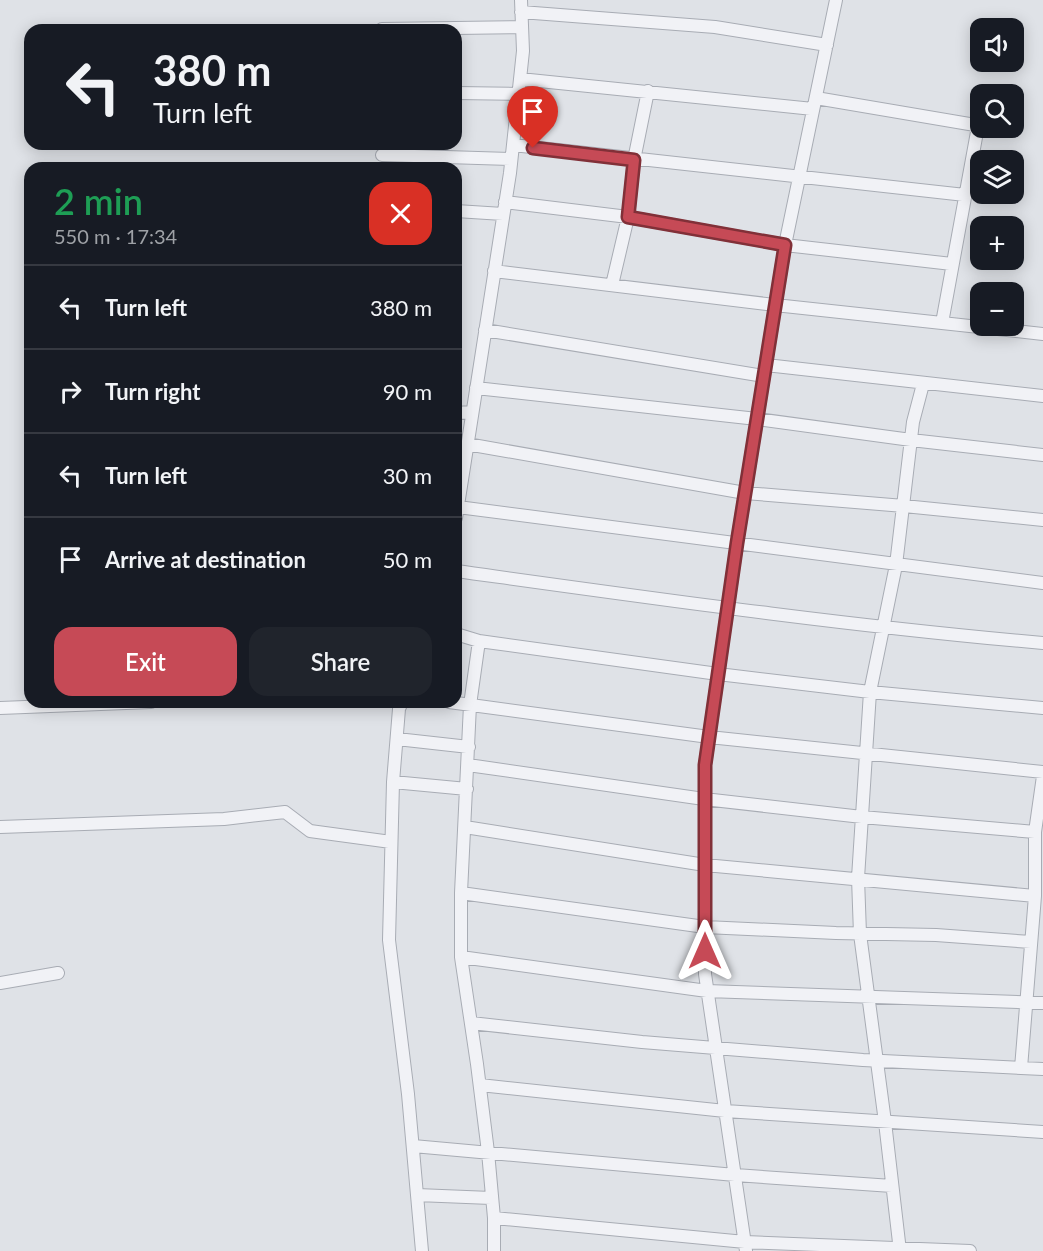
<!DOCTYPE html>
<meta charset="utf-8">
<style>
:root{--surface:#171b24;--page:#20242c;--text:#f1f3f6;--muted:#9ea1a6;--line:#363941;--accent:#c64a56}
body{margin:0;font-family:Lato,sans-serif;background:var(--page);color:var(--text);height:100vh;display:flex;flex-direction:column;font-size:22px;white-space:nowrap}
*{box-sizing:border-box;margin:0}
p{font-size:20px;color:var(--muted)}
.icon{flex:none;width:33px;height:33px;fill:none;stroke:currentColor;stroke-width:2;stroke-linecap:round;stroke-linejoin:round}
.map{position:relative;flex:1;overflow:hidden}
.side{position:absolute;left:24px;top:162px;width:438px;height:546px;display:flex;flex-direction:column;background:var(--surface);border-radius:18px;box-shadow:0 3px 15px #0003}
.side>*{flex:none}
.banner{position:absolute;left:24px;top:24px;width:438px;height:126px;border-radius:18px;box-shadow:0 3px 15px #0003;background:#171b24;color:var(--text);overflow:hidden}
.buttons{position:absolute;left:970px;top:18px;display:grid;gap:12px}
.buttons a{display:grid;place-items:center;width:54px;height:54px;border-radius:12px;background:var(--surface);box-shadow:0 3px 15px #0003;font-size:30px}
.pin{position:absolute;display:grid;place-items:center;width:51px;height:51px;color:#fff;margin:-62px -26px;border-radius:50% 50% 50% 0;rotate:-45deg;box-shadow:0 0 6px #0007}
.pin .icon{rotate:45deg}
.me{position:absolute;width:66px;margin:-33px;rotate:0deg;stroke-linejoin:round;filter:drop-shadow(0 0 4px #0008)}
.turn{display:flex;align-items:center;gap:21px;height:126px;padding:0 30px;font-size:27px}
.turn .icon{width:78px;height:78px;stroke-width:2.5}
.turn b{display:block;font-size:42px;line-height:51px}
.round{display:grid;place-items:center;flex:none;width:63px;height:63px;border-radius:18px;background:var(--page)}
.headline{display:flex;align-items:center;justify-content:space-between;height:102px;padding:0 30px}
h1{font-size:36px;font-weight:600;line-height:45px;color:#1e9e55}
.cta{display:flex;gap:12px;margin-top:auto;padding:12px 30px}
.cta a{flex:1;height:69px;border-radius:18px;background:var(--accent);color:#fff;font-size:24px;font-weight:600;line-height:69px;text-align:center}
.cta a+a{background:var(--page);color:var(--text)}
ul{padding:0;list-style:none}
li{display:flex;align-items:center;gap:18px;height:84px;padding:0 30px;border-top:2px solid var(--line)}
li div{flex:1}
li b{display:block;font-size:22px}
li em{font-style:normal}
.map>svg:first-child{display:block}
</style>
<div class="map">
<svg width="1043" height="1251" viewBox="0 0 1043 1251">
<rect width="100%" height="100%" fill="#dfe2e7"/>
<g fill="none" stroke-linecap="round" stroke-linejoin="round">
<defs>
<path id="minor" d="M521,12l194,15 112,18
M382,29l140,-2
M520,79l293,30
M456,93l62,1
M816,98l159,27 2,7 -35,191 101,11
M513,145l452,50
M382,155l129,4
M505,202l123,15 157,28 167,19
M456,211l47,3
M494,271l281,34 167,18
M612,285l16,-68 6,-57 14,-69
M485,330l279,46
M766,365l277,31
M476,388l281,31 154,21 132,15
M456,413l16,-1
M467,444l278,49 159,13 139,14
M458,507l585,76
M456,518l54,-345 13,-122 -2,-51
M456,571c195,27 391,55 587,72
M456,634l23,7 239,33 152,18 173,16
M479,641l-9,64 -9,188v64l16,107 11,88 6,66v33
M402,702l-3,7 -6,73 -4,158 19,154 14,157
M449,702l260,35 334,35
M0,708l151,-6
M397,739l72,8
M468,765l236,34 158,18 173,15
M1043,776l-8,56v64l-14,172 22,1
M393,782l74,7
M0,827l224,-8 61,-7 25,19 81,11
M465,827l240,38 330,31
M461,893l244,34 131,6 100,2 95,7
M461,957l246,34 336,12
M0,983l58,-10
M471,1023l171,19 221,18 158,8
M480,1085l245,26 318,21
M413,1146l322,29 157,11
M417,1195l74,3
M494,1218l251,24 225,9
M746,1251l-41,-277v-209l32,-222 48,-298 51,-245
M900,1251l-15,-129 -25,-188 -2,-56 12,-186 26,-127 17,-143 10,-38"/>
</defs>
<!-- minor casing -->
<use href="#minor" stroke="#a8acb4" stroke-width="14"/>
<!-- minor -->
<use href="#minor" stroke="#f1f2f6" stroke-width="12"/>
</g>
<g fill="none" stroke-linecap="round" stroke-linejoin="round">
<defs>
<path id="route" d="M533,148l101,12 -6,57 157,28 -48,298 -32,222v186"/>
</defs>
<!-- route casing -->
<use href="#route" stroke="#813038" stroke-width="15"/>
<!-- route -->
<use href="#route" stroke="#c64a56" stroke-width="10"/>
</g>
</svg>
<div class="buttons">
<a><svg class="icon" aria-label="sound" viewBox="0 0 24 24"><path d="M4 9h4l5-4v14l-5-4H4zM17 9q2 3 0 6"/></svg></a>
<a><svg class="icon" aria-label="search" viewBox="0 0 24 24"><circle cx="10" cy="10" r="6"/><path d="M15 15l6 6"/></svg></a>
<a><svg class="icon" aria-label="layers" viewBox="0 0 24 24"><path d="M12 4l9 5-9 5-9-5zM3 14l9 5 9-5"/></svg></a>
<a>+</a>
<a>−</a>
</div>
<div class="pin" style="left:533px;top:148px;background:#d93025"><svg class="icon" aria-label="arrive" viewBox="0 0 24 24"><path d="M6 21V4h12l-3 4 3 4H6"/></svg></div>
<svg class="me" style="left:705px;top:951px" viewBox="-20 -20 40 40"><path d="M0-17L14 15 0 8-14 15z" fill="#c64a56" stroke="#fff" stroke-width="4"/></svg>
<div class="banner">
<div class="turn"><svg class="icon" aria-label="left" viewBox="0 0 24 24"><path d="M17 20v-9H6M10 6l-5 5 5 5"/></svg><div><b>380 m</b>Turn left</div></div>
</div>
<section class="side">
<div class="headline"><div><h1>2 min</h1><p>550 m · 17:34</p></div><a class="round" style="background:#d93025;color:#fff"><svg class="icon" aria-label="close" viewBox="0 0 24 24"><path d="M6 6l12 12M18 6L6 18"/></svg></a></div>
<ul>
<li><svg class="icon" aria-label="left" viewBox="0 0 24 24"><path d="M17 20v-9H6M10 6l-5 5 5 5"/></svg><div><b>Turn left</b></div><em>380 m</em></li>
<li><svg class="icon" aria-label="right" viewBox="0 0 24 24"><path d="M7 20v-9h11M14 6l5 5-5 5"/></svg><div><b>Turn right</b></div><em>90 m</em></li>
<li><svg class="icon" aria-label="left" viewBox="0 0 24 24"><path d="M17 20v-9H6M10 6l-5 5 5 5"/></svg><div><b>Turn left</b></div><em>30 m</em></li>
<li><svg class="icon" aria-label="arrive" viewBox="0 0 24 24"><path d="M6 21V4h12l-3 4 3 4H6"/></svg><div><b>Arrive at destination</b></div><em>50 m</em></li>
</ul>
<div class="cta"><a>Exit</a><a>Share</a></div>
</section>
</div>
